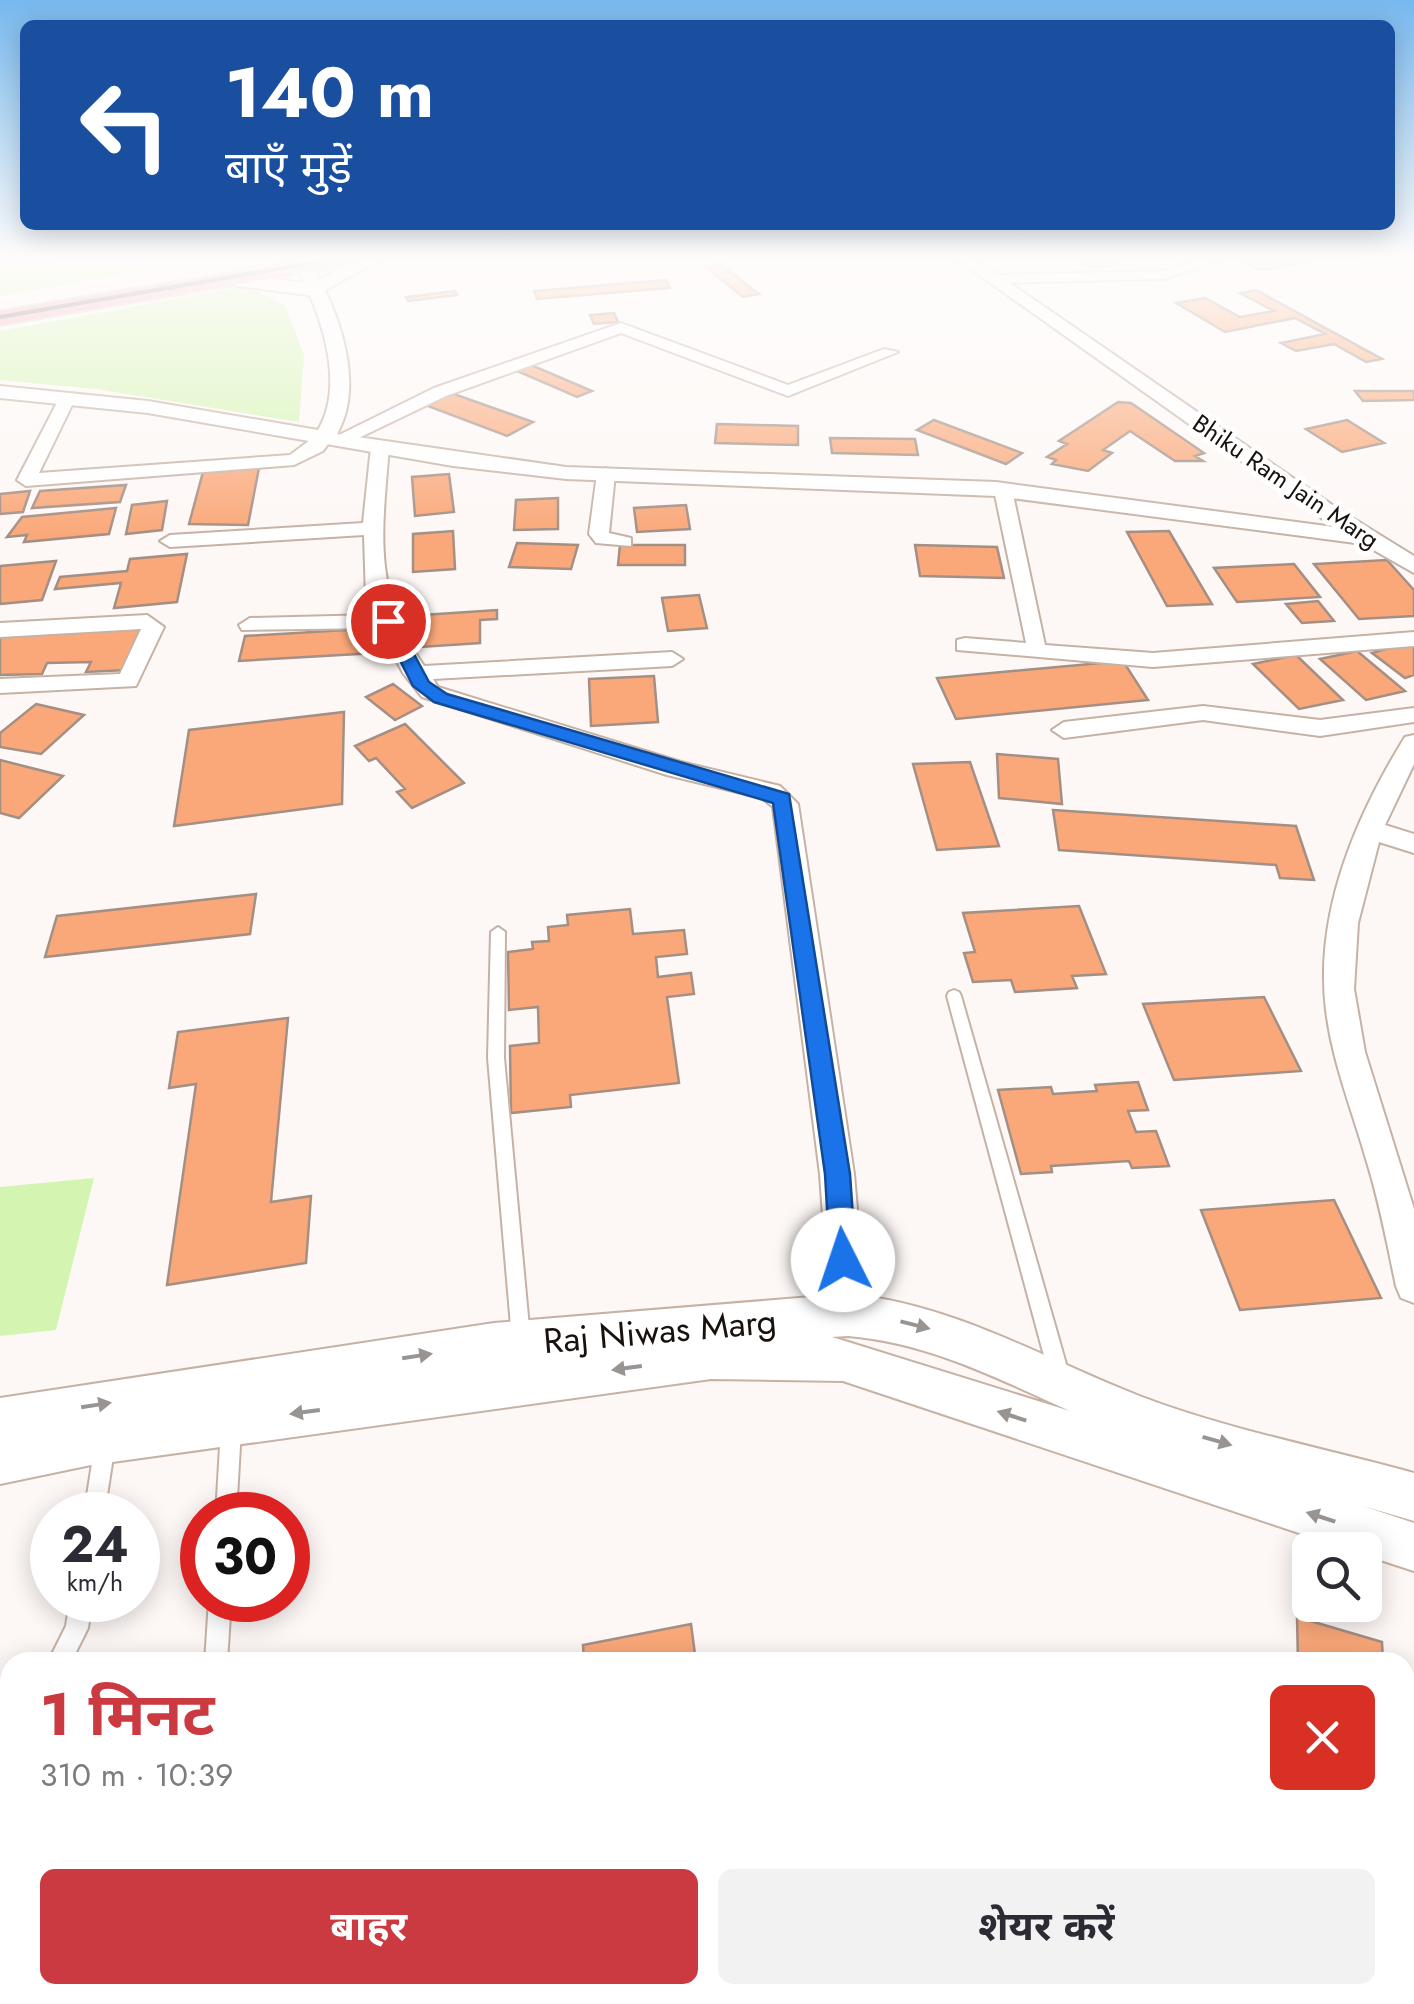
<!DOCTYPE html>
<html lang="hi">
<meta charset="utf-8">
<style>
:root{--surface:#fff;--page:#f2f2f3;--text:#2b2b33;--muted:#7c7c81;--accent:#ca3a40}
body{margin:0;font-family:Jost,"Noto Sans Devanagari",sans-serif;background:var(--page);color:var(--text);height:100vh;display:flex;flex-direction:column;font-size:38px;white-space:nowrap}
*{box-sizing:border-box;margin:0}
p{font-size:32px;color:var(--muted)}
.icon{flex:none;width:55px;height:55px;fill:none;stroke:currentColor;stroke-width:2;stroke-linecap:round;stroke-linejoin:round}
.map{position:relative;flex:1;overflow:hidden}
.drawer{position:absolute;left:0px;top:1652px;width:1415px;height:352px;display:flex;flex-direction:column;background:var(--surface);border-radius:30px 30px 0 0;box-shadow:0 5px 25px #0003}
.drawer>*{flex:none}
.top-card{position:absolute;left:20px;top:20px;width:1375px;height:210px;border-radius:15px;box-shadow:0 5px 25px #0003;background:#1a4fa0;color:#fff;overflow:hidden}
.tools{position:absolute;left:1292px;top:1532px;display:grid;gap:20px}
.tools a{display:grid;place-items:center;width:90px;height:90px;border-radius:15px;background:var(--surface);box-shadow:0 5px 25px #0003;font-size:50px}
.speed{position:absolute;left:30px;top:1492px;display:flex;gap:20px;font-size:50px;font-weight:700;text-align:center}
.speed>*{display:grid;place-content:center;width:130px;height:130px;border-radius:50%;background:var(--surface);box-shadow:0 5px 25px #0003;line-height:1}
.speed small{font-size:25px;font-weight:400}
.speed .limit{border:15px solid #d22;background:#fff;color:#111}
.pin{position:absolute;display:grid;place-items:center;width:85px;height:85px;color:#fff;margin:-42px;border:5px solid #fff;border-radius:50%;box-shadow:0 2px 10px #0007}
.me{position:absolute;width:110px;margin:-55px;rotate:356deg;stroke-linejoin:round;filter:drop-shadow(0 0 8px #0008)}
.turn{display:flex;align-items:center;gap:35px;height:210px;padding:0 40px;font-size:45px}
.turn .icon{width:130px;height:130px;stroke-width:2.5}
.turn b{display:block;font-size:70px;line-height:85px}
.round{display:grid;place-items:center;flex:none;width:105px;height:105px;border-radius:15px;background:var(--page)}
.summary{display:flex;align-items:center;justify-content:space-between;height:170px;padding:0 40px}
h1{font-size:60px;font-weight:700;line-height:75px;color:var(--accent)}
.cta{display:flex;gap:20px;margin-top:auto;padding:20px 40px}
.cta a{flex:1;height:115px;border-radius:15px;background:var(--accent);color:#fff;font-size:40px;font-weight:700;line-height:115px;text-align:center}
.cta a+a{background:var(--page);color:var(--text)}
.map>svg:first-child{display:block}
</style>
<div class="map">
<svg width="1414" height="2004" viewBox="0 0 1414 2004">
<rect width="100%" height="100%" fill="#fdf8f6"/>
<!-- green -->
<path fill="#d4f5b1" d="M0,257h156l5,11 -161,28z
M244,286l41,19 19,50 -5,67 -203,-33 -96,-9v-49z
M94,1178l-38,152 -56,6v-149z"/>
<!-- building -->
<path fill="#faa879" stroke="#a48f84" stroke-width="2.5" d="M1103,257l13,7 -23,4 -15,-9z
M1287,257l24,4 -50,9 -14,-7z
M721,264l38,30 -16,3 -37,-30z
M666,280l4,8 -133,11 -3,-8z
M1256,290l126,69 -16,3 -32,-18 -38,7 -15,-8 44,-9 -30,-16 -70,14 -49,-29 29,-5 35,19 34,-6 -34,-18z
M455,291l2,4 -49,6 -2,-4z
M614,313l4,9 -24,2 -4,-9z
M531,365l61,26 -15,6 -60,-26z
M1355,391h59v9l-51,1z
M451,393l82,29 -26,14 -82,-31z
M1118,402l13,1 73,50 -9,3 8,5h-28l-45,-30 -27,19 9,3 -24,18 -36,-7 4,-4 -9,-3 20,-13 -8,-3z
M934,420l88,33 -16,11 -89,-34z
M1347,420l37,23 -42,9 -36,-23z
M717,424l81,2v19l-83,-2z
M830,438l85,1 3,16 -86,-2z
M259,468l-11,57 -59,-1 14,-52z
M449,474l5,38 -39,4 -3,-39z
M126,485l-6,17 -88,6 8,-17z
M30,491l-7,21 -23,2v-20z
M558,498v31l-44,1 2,-30z
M167,501l-5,29 -36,4 6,-29z
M686,505l4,24 -53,3 -3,-24z
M116,508l-7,26 -85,8 3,-7 -20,2 15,-20z
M453,531l2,38 -42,3v-38z
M1169,531l43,73 -45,2 -40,-74z
M517,543l61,2 -7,24 -62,-2z
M620,545h65v20h-67z
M915,545l82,2 7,31 -84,-2z
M187,554l-10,48 -63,6 7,-25 -66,6 5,-12 67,-6 3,-12z
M1387,560l27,30v26l-55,3 -45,-55z
M56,561l-14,39 -42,4v-38z
M1294,564l26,33 -83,5 -23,-34z
M699,595l8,33 -39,3 -6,-33z
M1318,601l16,20 -32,2 -16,-19z
M497,610v9l-17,1v23l-59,4 2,-32z
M145,628l-18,42 -41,2 5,-10 -44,1 -5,11 -42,1v-42z
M379,628l-4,25 -136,8 6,-25z
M1414,641v34l-9,3 -33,-25z
M1357,651l48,40 -39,9 -46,-41z
M1296,655l47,45 -44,9 -46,-45z
M1123,661l25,39 -192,19 -19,-41z
M654,676l4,46 -67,4 -2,-47z
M393,684l29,22 -27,14 -29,-23z
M36,704l48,11 -43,39 -41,-7v-14z
M344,712l-2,92 -168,22 15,-96z
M405,724l59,59 -52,25 -15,-16 8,-3 -29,-31 -7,3 -14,-15z
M997,754l61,5 4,45 -63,-6z
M0,760l63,16 -44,42 -19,-5z
M970,762l29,84 -62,4 -24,-86z
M1053,810l243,16 18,54 -34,-2 -4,-13 -217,-15z
M256,894l-6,40 -205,23 12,-41z
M1079,906l27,68 -34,2 5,12 -62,4 -4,-12 -38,2 -9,-29 11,-1 -12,-39z
M630,909l3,25 51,-4 3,24 -31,3 2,20 33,-4 3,21 -27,3 12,86 -109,12 1,12 -60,6 -1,-67 29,-3 -1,-36 -29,3 -1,-58 25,-3 -1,-7 17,-1 -1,-14 20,-2 -1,-10z
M1264,997l37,74 -127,9 -31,-76z
M288,1018l-17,184 40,-6 -5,67 -139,22 29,-201 -27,4 9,-56z
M1138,1082l10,28 -20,1 8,21 20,-1 13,35 -37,2 -3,-7 -78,5 1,6 -31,2 -23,-84 53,-3 2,7 44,-3 -2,-6z
M1334,1200l47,98 -141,12 -39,-100z
M1297,1617l85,25 1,20h-85z
M691,1624l5,38h-112l-1,-17z
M10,1883v85l-10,3v-21z
M1153,1995h81v9h-81z
M1289,1995h39v9h-13z"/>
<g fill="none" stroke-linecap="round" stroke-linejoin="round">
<defs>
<path id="service" d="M498,927l7,5 -1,126 26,280 -2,6 -7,3 -7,-3 -2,-6 -24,-280 3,-126z
M954,990l5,2 2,4 109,382 -3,7 -7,3 -7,-3 -3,-7 -103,-382 2,-4z
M231,1419l7,3 3,7 -5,86h-20l5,-86 3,-7z
M105,1434l7,3 3,7 -11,71h-20l11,-71 3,-7z
M70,1600h22l-4,28 -17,34h-23l18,-36z
M209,1600h22l-4,62h-22z
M10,1795v74l-1,4 -9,3v-73l2,-4z
M10,1972v23h7l-17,6v-26z"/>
<path id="minor" d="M1208,257h20l-64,22 -170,4 -7,-4 7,-4 169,-4z
M621,323l167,62 96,-36 14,3 -110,44 -167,-63 -175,63 -100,48 -15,-4 -8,11 -29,14 -268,21 -9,-6 44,-85 14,4 -36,74 251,-18 28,-21 15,4 101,-50z
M380,442l9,5c-7,87 -17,143 35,219l248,-14 11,7 -11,7 -239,13 5,8 243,75 99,24 18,18 56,370 12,141 -5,13 -13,5 -13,-5 -5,-13 -10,-141 -47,-367 -11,-9 -95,-23 -245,-78 -19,-24 -24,-45 -137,2 -3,-5 11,-7 124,-3 -8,-17 -2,-63 -194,12 -10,-6 10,-6 193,-12 8,-76z
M606,468l9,6 -6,59 22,5v8l-35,-3 -7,-9 8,-60z
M1003,484l9,6 33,155 108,8 261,-21v14l-261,21 -196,-17v-10l8,-2 61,5 -32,-153z
M147,615l17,12 -28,59 -136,7v-14l120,-5 21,-45 -141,8v-14z
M1203,706l117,14 94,-12v14l-94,14 -117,-16 -139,18 -12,-8 12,-8z
M1414,735v29l-29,61 29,9v19l-35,-11 -21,81 -4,66 11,63 49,157v94l-13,-5 -5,-12c-9,-43 -17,-86 -30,-127 -14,-49 -34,-98 -40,-149 -12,-97 30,-194 79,-273z"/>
<path id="tertiary" d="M291,257h16c29,47 60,124 30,177l229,33 430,15 338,45 -380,-270h18l369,254 73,45v17l-51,-29 -367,-48 -430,-17 -113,-13 -305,-53 -148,-15v-12l148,15 170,29c30,-50 -1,-127 -27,-173z
M848,1294c106,10 196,65 294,103 87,33 182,51 272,76v48l-51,-15 51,17v48l-49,-16v-5h-15l-507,-169 -132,-2 -620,86 -91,19v-86l494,-75zM848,1336c81,7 149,42 222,75l-238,-74z"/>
<path id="secondary" d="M363,257h22l-70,39 -85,-11 -10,-6 10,-6 82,11z"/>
<path id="primary" d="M326,257h44l-10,6 -360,62v-14z"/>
</defs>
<!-- service casing -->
<use href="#service" stroke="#c6b2a4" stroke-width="4"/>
<!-- minor casing -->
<use href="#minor" stroke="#c6b2a4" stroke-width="4"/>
<!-- tertiary casing -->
<use href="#tertiary" stroke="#c6b2a4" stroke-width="4"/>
<!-- secondary casing -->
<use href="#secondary" stroke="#c6b2a4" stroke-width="4"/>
<!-- primary casing -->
<use href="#primary" stroke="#d5d4d3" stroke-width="4"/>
<!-- service -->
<use href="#service" fill="#fff" fill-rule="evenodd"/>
<!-- minor -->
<use href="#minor" fill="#fff" fill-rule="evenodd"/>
<!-- tertiary -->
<use href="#tertiary" fill="#fff" fill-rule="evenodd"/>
<!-- secondary -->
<use href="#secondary" fill="#fff" fill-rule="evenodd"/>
<!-- primary -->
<use href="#primary" fill="#f5a3b1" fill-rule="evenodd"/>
<!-- rail -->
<path stroke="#6f6865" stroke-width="4" d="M0,317l346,-60"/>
</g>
<!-- one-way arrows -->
<defs><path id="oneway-solid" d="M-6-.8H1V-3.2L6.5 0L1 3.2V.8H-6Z" transform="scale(2.5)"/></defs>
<g fill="#979492">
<use href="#oneway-solid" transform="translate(915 1325) rotate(14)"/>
<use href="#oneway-solid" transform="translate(417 1356) rotate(-9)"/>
<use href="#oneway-solid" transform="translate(627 1368) rotate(172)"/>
<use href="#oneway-solid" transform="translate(96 1405) rotate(-9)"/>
<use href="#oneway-solid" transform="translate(305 1412) rotate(172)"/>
<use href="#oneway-solid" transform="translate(1012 1416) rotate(-162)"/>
<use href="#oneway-solid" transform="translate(1217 1441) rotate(16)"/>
<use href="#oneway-solid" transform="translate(1321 1517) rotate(-162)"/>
</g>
<!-- sky -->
<linearGradient id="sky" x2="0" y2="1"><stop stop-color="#77b8ee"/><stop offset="0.48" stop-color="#fefcfb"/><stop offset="1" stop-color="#fefcfb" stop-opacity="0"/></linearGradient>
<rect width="1414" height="537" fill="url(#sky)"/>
<!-- route -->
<path fill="#1a73e8" stroke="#114b97" stroke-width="2.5" d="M382,617h12l35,65 18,12 342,100 61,380 6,86 -3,8 -10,4 -10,-4 -3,-8 -5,-86 -52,-371 -339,-101 -21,-16 -33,-65z"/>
<g text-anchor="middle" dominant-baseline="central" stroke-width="10" stroke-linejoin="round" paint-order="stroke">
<!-- far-street labels -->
<g font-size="25" fill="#18110d" stroke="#fff">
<text transform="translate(1286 481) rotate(34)">Bhiku Ram Jain Marg</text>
</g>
<!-- near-street labels -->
<g font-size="35" fill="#18110d" stroke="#fff">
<text transform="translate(660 1331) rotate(-5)">Raj Niwas Marg</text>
</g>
</g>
</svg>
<div class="tools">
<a><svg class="icon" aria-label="search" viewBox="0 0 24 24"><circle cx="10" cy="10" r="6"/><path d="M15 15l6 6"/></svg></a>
</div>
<div class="speed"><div>24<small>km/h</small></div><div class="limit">30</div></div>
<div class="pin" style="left:388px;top:621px;background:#d93025"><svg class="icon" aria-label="arrive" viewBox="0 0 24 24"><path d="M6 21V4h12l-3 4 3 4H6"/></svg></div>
<svg class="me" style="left:843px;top:1260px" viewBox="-20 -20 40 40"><circle r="19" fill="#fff"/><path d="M0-13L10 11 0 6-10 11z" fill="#1a73e8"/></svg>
<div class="top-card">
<div class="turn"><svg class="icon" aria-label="left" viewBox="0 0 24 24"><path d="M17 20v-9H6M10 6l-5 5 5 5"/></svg><div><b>140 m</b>बाएँ मुड़ें</div></div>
</div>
<section class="drawer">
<div class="summary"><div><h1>1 मिनट</h1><p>310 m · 10:39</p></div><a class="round" style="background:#d93025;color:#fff"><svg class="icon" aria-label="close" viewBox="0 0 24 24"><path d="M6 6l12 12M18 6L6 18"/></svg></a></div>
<div class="cta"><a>बाहर</a><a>शेयर करें</a></div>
</section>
</div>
